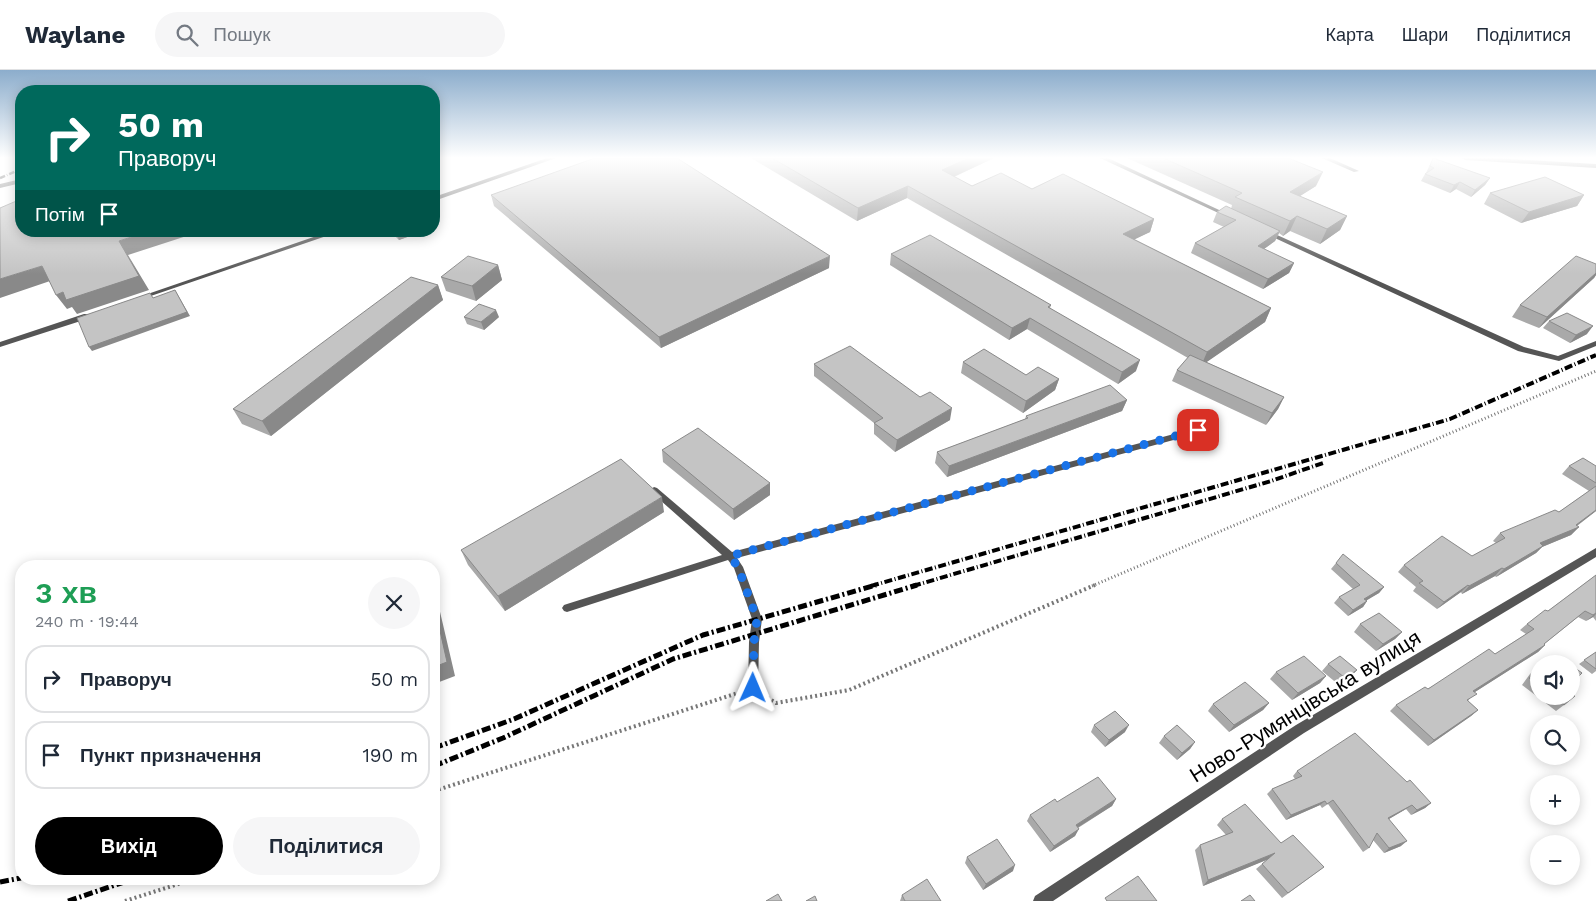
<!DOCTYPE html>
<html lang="uk">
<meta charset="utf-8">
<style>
:root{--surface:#fff;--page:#f6f6f7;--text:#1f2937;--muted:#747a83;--line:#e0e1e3;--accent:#000}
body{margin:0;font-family:"Work Sans",sans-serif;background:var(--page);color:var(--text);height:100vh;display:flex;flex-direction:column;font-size:19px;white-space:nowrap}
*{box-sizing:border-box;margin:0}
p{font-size:16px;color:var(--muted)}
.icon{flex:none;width:28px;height:28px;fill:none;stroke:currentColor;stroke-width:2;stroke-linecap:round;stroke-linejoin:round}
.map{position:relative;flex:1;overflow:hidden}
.drawer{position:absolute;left:15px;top:490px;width:425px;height:325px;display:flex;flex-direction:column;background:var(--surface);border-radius:20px;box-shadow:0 2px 12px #0003}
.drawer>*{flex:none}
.top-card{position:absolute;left:15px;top:15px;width:425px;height:152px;border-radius:20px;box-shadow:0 2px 12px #0003;background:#00695c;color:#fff;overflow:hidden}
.buttons{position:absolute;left:1530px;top:585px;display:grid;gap:10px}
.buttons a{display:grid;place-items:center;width:50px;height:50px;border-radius:50%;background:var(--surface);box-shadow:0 2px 12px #0003;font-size:25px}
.pin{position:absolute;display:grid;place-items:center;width:42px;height:42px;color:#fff;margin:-21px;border-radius:10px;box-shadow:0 2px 8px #0006}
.me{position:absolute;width:55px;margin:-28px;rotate:1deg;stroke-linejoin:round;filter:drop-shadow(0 0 4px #0008)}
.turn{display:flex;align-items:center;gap:18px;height:105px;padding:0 20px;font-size:22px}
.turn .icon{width:65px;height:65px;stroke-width:2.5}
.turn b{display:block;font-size:35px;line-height:42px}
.then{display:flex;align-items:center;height:48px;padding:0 20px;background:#0003;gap:10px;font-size:19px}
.round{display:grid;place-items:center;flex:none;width:52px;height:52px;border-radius:26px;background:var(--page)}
.headline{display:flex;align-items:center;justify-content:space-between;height:85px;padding:0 20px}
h1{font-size:30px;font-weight:600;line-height:38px;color:#1e9e55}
.cta{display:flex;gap:10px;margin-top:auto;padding:10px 20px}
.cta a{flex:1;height:58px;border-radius:30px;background:var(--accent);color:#fff;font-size:20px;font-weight:600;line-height:58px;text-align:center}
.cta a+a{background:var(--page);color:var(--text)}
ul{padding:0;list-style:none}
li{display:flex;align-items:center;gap:15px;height:68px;margin:0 10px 8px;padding:0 10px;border:2px solid var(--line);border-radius:20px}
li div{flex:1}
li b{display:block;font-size:19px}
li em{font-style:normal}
header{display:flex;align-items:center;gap:30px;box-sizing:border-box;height:70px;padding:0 25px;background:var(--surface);border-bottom:1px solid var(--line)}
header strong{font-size:24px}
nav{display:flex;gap:28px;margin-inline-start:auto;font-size:18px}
.search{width:350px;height:45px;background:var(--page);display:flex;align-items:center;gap:12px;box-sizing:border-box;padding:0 18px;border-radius:28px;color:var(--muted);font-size:19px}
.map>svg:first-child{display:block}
</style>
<header>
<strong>Waylane</strong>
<div class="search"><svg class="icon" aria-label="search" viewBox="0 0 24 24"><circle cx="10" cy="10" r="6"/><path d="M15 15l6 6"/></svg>Пошук</div>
<nav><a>Карта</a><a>Шари</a><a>Поділитися</a></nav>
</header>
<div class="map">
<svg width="1596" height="831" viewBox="0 0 1596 831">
<rect width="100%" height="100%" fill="#fff"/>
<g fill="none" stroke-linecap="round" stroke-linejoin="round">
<!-- path-far1 -->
<path stroke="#777" stroke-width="3" stroke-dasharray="1 2.5" stroke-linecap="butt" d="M1092,516l504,-215"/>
<!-- path -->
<path stroke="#777" stroke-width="4" stroke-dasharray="2 3" stroke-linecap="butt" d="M763,625l13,8 73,-13 246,-105
M434,721l307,-99
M125,831l69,-22"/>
<!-- service -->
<path fill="#555" fill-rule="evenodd" d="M547,88h9l-122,43v-4z
M1100,88h8l124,58 -5,1z
M1322,88h8l29,13 -5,1z
M1462,88h32l102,6v4l-131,-8z
M1266,160l258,117 34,9 38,-15v5l-37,15 -41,-10 -254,-118 -1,-1z
M331,161h10l-199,68h-4l-2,-1z
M84,244h6l1,2 -1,2 -90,29v-5z
M1215,353l3,1 1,2 -1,2 -481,130 6,9 19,52 -3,23 -1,46 -1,3 -4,2 -4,-2 -1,-3 1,-46 3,-23 -18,-51 -6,-8 -161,52 -3,-1 -2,-3 2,-3 3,-1 155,-49 -71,-63 -1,-2 4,-3 3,1 75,64z"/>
<!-- minor -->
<path fill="#555" fill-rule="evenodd" d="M21,109v4l-21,5v-4z
M1596,478v9l-292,176 -251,168h-20l2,-5 261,-171z"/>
<!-- rail-far2 -->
<path stroke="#000" stroke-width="2.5" stroke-dasharray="5.5 2 0.5 2" stroke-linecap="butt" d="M0,108l21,-9"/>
<!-- rail-far1 -->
<path stroke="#000" stroke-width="4" stroke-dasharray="8 2.5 1 2.5" stroke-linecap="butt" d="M871,516l579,-167 146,-64
M913,516l358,-105 52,-18"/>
<!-- rail -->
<path stroke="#000" stroke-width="5" stroke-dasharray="9 3 2 3" stroke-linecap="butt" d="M434,678l80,-29 189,-84 173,-50
M434,696l69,-28 170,-79 244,-74
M0,812l21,-4
M68,831l65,-22"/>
</g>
<!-- wall -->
<path fill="#a9a9a9" d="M751,88h243l-40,19 18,9 60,3 122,30 -4,13 -16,7 137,69 -6,14 -59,40 78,35 -6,12 -12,16 -94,-44 5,-11 11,-12 -281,-160 -50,23z
M1127,88h161l28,28 -16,10 47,20 -7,14 -20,14 -30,-13 -7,5 -4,-3 -4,8 -11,8 30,14 -5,10 -26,16 -72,-36 4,-10 29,-16 -11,-5 4,-10 14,-3 1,-4z
M1433,88l57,20 -5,7 -14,12 -15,-8 -6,4 -29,-12 4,-7 1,-1z
M1490,123l94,2 -7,11 -56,17 -37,-19z
M491,125l338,73 -168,80 -167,-142z
M390,161h34l-25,9z
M891,184l160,51 -1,3 86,63 -18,13 -91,-55 -18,11 -119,-75z
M1596,194v11l-2,3 -55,50 -27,-11 8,-12z
M498,195l4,15 -26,21 -30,-10 -5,-14z
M438,215l5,15 -172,136 -29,-12 -9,-15z
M464,247h35l-15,13 -17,-6z
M1549,251l38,13 -17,9 -27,-15z
M963,292l63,13 33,4 -4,11 -32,23 -62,-40z
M814,294l136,56 -55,32 -21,-18v-11l-60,-47z
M1127,330l-5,11 -175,66 -12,-14 2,-11 88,-33 1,-3z
M662,380l108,33v12l-36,25 -71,-58z
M1569,396h27v45l-19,15 2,1 -8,8 -29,12 -6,6 -40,24 -1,-1 -33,18 -1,-2 -24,17 -24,-18 3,-4 -18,-15 6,-7 68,-9 24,-13 -3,-2 7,-8 59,-21 30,-21 -27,-17z
M664,442l-159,99 -37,-46 -7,-15z
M1336,493l48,24 -5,6 -13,7 1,1 -4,6 -15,9 -14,-13 5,-6 14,-8 -22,-20z
M1596,505v46l-3,-4 -7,4 -8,-4 -34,27 1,1 -7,7 -63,40 -7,9 10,9 -7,6 -43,30 -38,-35 6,-6 99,-51 31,-20 -6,-4 7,-6 21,-13z
M1360,554l42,8 -7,7 -19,12 -22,-19z
M1596,582v19l-4,3 -13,-10z
M1328,594l29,6 -7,7 -11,8 -17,-14z
M1537,598l2,1v27h32l-7,9 -8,6 -34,-26 8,-11z
M1276,602l50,4 -6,7 -28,17 -22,-21z
M1269,633l-6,7 -34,22 -21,-21 5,-7z
M1094,655l31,7 -20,15 -14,-15z
M1164,666l31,6 -5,7 -13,11 -18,-17z
M1297,701l110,11 24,21 -6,5 -14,7 -5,-6 -17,10 12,27 -17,7 -11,-13 -4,8 -6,4 -35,-48 -6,4 -2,-3 -34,15 -19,-26 5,-5 23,-10 -2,-3z
M1116,729l-4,7 -34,22 -3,8 -25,16 -23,-31 3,-6 27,-13z
M1222,749l59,24 43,24 -42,31 -26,-29 12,-10 -65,27 -8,-36 5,-5 26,-10 -9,-10z
M967,787l46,14 -30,19 -18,-27z
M902,825l39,6h-41z"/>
<!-- shaded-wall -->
<path fill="#898989" d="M969,88h25l-54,25 2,-13z
M1323,102l-7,14 -32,20 6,-14z
M1490,108l-5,7 -14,12 4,-7z
M1460,112l-4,7 -6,4 4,-8z
M908,116l-1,12 -50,23 1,-13z
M1584,125l-7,11 -56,17 8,-11z
M1297,146l-7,15 -7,5 7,-15z
M1347,146l-7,14 -20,14 7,-15z
M434,147l3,9 -3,2z
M1154,149l-4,13 -31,15 4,-13z
M150,161h52l-74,24 21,35 -72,24 -5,-7 -5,2 -11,-14 7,-3 56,-51z
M396,161h28l-25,9z
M1280,161l-5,10 -21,15 4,-10z
M830,186l-1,12 -168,80 -2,-11z
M1294,193l-5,10 -26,16 5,-10z
M498,195l4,15 -26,21 -4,-15z
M42,196l11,14 -53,18v-19z
M1596,203v2l-2,3 -55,50 8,-11z
M438,215l5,15 -172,136 -9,-15z
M175,220l15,26 -98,35 -3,-4z
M1271,238l-6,14 -64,44 6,-14z
M496,240l3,7 -15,13 -3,-8z
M1030,248l-3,11 -18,11 3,-12z
M1593,256l-6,8 -17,9 6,-8z
M1140,290l-4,11 -18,13 4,-12z
M1059,309l-4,11 -32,23 3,-12z
M1284,327l-6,12 -12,16 6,-12z
M1127,330l-5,11 -175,66 2,-11z
M952,338l-2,12 -55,32 2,-12z
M770,413v12l-36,25 -1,-11z
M662,427l2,15 -159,99 -7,-15z
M1596,440v1l-25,19 8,-3 -8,8 -29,12 -6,6 -40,24 8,-8 36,-26 36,-18z
M1502,498l-7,8 -33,18 7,-8z
M1468,515l-7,7 -24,17 7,-7z
M434,516l21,90 -21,8z
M1384,517l-5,6 -20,12 5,-6z
M1367,531l-4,6 -15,9 5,-6z
M1596,543v1l-3,3 -7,4z
M1402,562l-7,7 -19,12 7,-7z
M1545,575l-7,7 -71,45 6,-6z
M1357,600l-7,7 -11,8 6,-7z
M1326,606l-6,7 -28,17 6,-7z
M1269,633l-6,7 -34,22 5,-7z
M1478,640l-7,6 -43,30 6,-6z
M1129,655l-4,7 -20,15 4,-7z
M1195,672l-5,7 -13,11 5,-7z
M1116,729l-4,7 -40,25 4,-6z
M1325,731l-5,4 -34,15 5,-5z
M1431,733l-6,5 -14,7 6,-5z
M1412,735l-6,4 -24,14 6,-5z
M1079,759l-4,7 -25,16 4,-6z
M1407,771l-6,5 -17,7 5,-5z
M1275,783l-6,6 -66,27 5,-6z
M1015,795l-2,6 -30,19 3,-6z"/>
<!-- building -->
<path fill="#c4c4c4" stroke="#898989" d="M595,88h82l153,98 -171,81 -168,-142z
M772,88h197l-27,12 30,16 29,-13 31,16 31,-15 91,45 -31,15 148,74 -64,44 -299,-166 -50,22z
M1163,88h125l35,14 -33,20 57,24 -20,13 -30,-13 -7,5 -55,-24 7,-4z
M1433,88l57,20 -15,12 -15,-8 -6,3 -29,-11 9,-6 -4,-2z
M1545,107l39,18 -55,17 -39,-19z
M21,129v32h129l-31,10 20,35 -73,24 -3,-8 -7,3 -14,-29 -42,13v-71z
M1226,136l54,25 -22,15 36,17 -26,16 -73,-36 41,-23 -19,-8z
M930,165l121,70 -3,2 92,53 -18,12 -92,-54 -18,10 -121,-74z
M468,186l30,9 -26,21 -31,-9z
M1576,186l20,8v9l-49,44 -27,-12z
M411,207l27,8 -176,136 -29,-12z
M175,220l12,22 -98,35 -12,-29 73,-25 3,5z
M479,234l17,6 -15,12 -17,-5z
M1567,243l26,13 -17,9 -27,-14z
M850,276l70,51 10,-5 22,16 -55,32 -23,-17 9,-5 -69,-54z
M984,279l42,26 12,-8 21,12 -33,22 -63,-39z
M1190,285l94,42 -12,16 -95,-43z
M1110,315l17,15 -178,66 -12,-14 91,-34 -2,-2z
M698,358l72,55 -37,26 -71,-59z
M1583,388l13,8v17l-27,-17z
M621,389l41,38 -164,99 -37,-46z
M1596,416v24l-20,15 3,2 -39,16 3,3 -39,23 -2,-1 -33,18 -1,-1 -24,17 -25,-19 4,-2 -19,-16 38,-29 30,20 33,-18 -5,-5 55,-23 4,2z
M1343,484l41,33 -20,12 3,2 -14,9 -14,-13 21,-12 -24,-22z
M1596,505v38l-3,2 -8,-4 -41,33 1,1 -72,46 4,3 -10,6 11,10 -44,30 -38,-35 29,-18 3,2 61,-40 6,5 39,-25 -7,-5 18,-14 3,1z
M434,534l13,58 -13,5z
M1379,543l23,19 -19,12 -23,-20z
M1596,582v17l-12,-9z
M1304,586l22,20 -28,17 -22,-21z
M1340,586l17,14 -12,8 -17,-14z
M1564,589l6,5h-11z
M1571,595l11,8 -11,11z
M1537,598l2,1v17l-10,-8z
M1245,612l24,21 -35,22 -21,-21z
M1571,623l4,3 -11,9 -11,-9h18z
M1115,641l14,14 -20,15 -15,-15z
M1177,655l18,17 -13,11 -18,-17z
M1355,663l52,49 3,-2 21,23 -14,7 -5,-5 -24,13 19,23 -18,7 -12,-15 -8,15 -36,-48 -6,4 -2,-3 -34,14 -19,-26 30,-13 -5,-5z
M1098,707l18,22 -40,26 3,4 -25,17 -24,-31 25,-16 2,3z
M1245,734l36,39 12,-8 31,32 -36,26 -26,-29 13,-11 -67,27 -8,-35 33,-13 -11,-13z
M997,769l18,26 -29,19 -19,-27z
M1138,806l19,25h-50l-2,-3z
M927,809l14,22h-36l-3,-6z
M778,824l4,7h-16z
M1250,825l5,6h-14z
M815,826l2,5h-11z"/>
<!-- sky -->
<linearGradient id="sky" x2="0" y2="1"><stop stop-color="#8cadcc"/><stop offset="0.43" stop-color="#fff"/><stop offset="1" stop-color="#fff" stop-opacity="0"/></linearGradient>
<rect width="1596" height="204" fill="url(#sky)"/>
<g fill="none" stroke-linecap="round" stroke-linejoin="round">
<!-- route -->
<path stroke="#1a73e8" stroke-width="9" stroke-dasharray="0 16.2" d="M753,618l1,-46 3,-23 -19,-52 -8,-11 468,-126"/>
</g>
<g text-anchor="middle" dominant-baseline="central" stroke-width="4.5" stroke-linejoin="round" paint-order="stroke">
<!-- near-street labels -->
<g font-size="21" fill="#000" stroke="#fff">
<text transform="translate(1305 636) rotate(-32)">Ново-Румянцівська вулиця</text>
</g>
</g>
</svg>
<div class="buttons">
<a><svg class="icon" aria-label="sound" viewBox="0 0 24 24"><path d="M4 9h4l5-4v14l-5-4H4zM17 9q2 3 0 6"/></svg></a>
<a><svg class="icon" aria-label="search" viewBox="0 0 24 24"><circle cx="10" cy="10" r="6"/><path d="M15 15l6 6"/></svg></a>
<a>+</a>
<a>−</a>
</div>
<div class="pin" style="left:1198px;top:360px;background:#d93025"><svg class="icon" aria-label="arrive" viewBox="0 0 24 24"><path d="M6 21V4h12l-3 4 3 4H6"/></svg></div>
<svg class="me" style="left:753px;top:618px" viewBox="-20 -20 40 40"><path d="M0-17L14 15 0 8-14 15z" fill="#1a73e8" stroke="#fff" stroke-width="4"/></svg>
<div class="top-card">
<div class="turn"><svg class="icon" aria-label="right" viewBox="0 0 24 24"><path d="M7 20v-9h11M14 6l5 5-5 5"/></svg><div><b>50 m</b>Праворуч</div></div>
<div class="then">Потім<svg class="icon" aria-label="arrive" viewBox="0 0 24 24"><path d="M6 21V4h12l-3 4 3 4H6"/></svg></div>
</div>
<section class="drawer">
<div class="headline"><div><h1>3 хв</h1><p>240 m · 19:44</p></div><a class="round"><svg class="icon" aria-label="close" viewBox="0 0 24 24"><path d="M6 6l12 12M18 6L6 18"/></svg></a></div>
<ul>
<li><svg class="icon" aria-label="right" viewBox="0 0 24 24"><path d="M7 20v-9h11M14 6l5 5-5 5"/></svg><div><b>Праворуч</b></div><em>50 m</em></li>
<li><svg class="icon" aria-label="arrive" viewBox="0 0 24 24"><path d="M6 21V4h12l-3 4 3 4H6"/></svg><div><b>Пункт призначення</b></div><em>190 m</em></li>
</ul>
<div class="cta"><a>Вихід</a><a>Поділитися</a></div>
</section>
</div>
